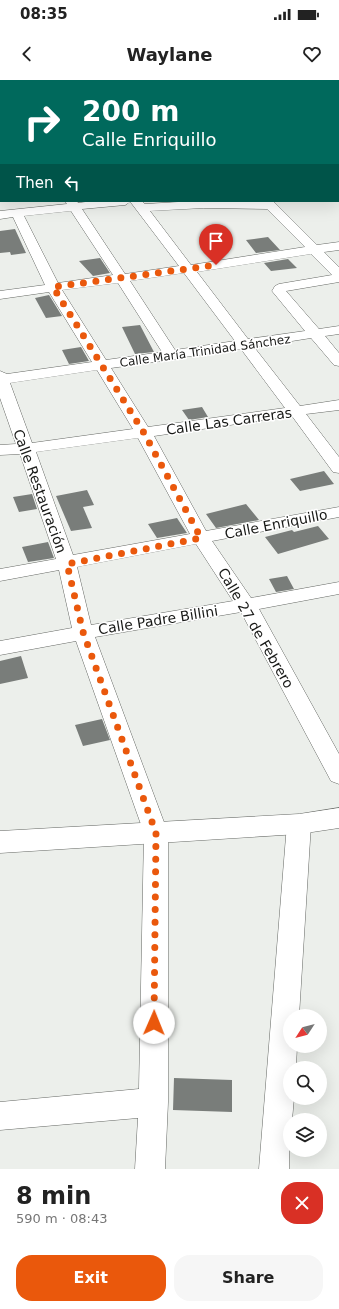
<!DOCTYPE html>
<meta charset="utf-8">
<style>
:root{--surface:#fff;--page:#f6f6f6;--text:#222;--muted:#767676;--accent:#ea580c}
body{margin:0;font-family:"DejaVu Sans",sans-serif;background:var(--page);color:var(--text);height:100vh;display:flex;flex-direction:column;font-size:15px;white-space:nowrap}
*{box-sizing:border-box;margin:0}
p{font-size:13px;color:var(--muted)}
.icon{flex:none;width:22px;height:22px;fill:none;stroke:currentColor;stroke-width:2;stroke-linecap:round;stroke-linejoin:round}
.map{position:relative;height:1089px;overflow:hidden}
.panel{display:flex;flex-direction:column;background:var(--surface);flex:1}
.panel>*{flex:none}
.hud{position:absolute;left:0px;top:0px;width:339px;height:122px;box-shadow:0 4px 16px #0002;background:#00695c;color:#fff;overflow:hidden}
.needle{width:26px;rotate:234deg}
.controls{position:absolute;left:283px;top:929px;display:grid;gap:8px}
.controls a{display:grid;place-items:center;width:44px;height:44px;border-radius:50%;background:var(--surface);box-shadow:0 4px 16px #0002;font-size:20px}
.pin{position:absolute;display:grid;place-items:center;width:34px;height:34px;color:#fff;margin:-41px -17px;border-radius:50% 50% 50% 0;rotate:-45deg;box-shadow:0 0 4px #0007}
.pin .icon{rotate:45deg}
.me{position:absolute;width:44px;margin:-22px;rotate:1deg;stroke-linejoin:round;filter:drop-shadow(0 0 3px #0008)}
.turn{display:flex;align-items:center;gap:14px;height:84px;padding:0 16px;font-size:18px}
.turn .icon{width:52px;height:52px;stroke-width:2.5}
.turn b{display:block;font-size:28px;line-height:34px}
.then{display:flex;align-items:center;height:38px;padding:0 16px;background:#0003;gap:8px;font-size:15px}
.round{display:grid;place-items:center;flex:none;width:42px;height:42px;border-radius:16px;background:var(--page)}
.summary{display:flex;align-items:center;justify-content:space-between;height:68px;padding:0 16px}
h1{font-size:24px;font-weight:800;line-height:30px}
.action{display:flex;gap:8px;margin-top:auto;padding:8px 16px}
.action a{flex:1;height:46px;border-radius:16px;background:var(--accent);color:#fff;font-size:16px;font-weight:800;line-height:46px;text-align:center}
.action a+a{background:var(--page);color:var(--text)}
.status{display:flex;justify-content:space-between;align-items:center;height:28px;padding:0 20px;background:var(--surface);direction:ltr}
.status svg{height:11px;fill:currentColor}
header{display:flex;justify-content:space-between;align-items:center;height:52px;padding:0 16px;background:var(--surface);font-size:18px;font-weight:800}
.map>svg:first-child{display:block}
</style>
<div class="status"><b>08:35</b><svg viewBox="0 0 49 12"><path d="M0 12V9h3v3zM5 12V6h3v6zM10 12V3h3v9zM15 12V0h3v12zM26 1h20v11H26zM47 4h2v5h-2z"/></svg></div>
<header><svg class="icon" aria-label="back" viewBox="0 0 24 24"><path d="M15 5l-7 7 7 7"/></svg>Waylane<svg class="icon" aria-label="heart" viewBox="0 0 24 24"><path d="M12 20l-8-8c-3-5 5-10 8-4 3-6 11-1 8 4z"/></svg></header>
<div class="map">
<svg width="339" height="1089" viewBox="0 0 339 1089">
<rect width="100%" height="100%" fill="#ecefeb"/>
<!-- building -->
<path fill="#797d7a" d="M15,149l11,24 -15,2 -1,-3 -10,1v-22z
M268,157l12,13 -24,3 -10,-13z
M100,178l10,15 -17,3 -14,-15z
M288,179l9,9 -26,3 -7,-8z
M49,215l13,21 -16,2 -11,-20z
M140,245l14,27 -19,2 -13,-27z
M81,267l8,14 -20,3 -7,-14z
M202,327l6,10 -19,3 -7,-10z
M324,391l10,13 -34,7 -10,-12z
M87,410l7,15 -11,2 9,21 -21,3 -15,-35z
M32,414l5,15 -18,3 -6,-15z
M246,424l13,16 -43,8 -10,-14z
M177,438l10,15 -30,5 -9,-14z
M318,446l11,13 -51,15 -13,-17 27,-7 2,2z
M48,462l6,16 -26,4 -6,-15z
M287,496l7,13 -18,3 -7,-13z
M21,576l7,22 -28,6v-23z
M102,639l8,21 -27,6 -8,-21z
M174,998l58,2v32l-59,-2z"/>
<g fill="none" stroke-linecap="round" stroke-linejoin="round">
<defs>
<path id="minor" d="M0,7h1v8h-1z
M338,28h1v7h-1z
M0,63h1v6h-1z
M0,106h1v8h-1z
M65,121h12l1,2 15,-2h49l3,3 50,-3h75l4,1 43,43 22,-3v8l-15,2 15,15v15l-53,9 33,38 20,-3v8l-14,2 14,17v13l-5,-1 -23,-27 -57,9 46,59 39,-6v10l-33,4 33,43v16l-6,-1 -41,-56 -138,20 52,95 133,-24v10l-127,24 39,57 88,-16v12l-80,15 80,145v30l-8,-3 -90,-169 -146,25 73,196v269l-3,67h-30l3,-51 -138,12v-28l139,-13 5,-256 -68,-192 -76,14v-14l72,-13 -13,-58 -59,11v-12l56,-10 -36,-105 -20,1v-10l16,-1 -16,-46v-27l7,3 85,-12 -43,-70 -49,7v-8l45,-6 -32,-68 -13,2v-8l67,-7zM130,122l2,2 47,62 -54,8 -43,-65 43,-4zM204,128l63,1 38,38 -114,18 -41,-54zM71,131l42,64 -55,8 -34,-67zM311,174l21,21 -53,9 -4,2 -3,5 33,40 -57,8 -51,-67zM184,193l51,68 -60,9 -45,-69zM118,203l44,69 -56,8 -44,-70zM241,269l44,59 -137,19 -37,-59 58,-8h3l6,-2zM97,290l36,59 -101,14 -22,-60zM138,358l52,96 -117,21 -37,-103zM196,464l37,57 -142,24 -14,-58z
M299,735l8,2 4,7 -12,192h-9v30h7l-1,22h-6v30h4l-2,22h-2l-1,49h-30l28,-345 4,-7z"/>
<path id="primary" d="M339,728v20l-40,6 -299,19v-22l299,-17z"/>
</defs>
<!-- minor casing -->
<use href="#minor" stroke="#656864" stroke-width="1"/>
<!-- primary casing -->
<use href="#primary" stroke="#656864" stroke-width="1"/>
<!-- minor -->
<use href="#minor" fill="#fff" fill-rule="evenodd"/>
<!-- primary -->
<use href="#primary" fill="#fff" fill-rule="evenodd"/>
</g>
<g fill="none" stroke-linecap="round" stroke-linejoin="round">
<!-- route -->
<path stroke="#ea580c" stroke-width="7" stroke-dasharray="0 12.6" d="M154,943l2,-190 -73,-201 -16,-68 134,-26 -57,-105 -91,-146 163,-22"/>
</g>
<g text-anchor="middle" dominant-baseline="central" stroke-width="3" stroke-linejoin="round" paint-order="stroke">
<!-- far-street labels -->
<g font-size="12" fill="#181917" stroke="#fff">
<text transform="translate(205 271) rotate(-8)">Calle María Trinidad Sánchez</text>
</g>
<!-- street labels -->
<g font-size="14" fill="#181917" stroke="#fff">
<text transform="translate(229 341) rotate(-8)">Calle Las Carreras</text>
<text transform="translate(40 411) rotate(70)">Calle Restauración</text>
<text transform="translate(276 444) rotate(-11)">Calle Enriquillo</text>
<text transform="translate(158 540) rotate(-9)">Calle Padre Billini</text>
<text transform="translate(256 548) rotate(60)">Calle 27 de Febrero</text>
</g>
</g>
</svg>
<div class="controls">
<a><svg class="needle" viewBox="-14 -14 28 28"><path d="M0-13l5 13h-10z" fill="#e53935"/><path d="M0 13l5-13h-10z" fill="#767676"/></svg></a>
<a><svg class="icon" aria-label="search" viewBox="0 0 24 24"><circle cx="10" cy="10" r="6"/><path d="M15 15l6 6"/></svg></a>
<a><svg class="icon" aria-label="layers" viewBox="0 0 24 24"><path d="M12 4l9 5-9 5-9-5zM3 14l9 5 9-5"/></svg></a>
</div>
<div class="pin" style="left:216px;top:185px;background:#d93025"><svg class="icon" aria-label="arrive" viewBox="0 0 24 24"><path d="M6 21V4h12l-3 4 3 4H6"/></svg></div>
<svg class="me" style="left:154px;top:943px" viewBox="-20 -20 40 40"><circle r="19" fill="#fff"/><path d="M0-13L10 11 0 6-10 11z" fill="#ea580c"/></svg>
<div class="hud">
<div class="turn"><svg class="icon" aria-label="right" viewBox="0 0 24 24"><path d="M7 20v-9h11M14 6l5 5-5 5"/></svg><div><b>200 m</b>Calle Enriquillo</div></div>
<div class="then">Then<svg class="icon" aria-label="left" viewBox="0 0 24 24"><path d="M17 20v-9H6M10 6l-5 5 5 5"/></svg></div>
</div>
</div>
<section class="panel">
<div class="summary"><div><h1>8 min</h1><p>590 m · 08:43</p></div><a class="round" style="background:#d93025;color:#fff"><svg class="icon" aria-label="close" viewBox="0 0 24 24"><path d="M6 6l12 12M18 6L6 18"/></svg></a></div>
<div class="action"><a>Exit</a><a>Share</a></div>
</section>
